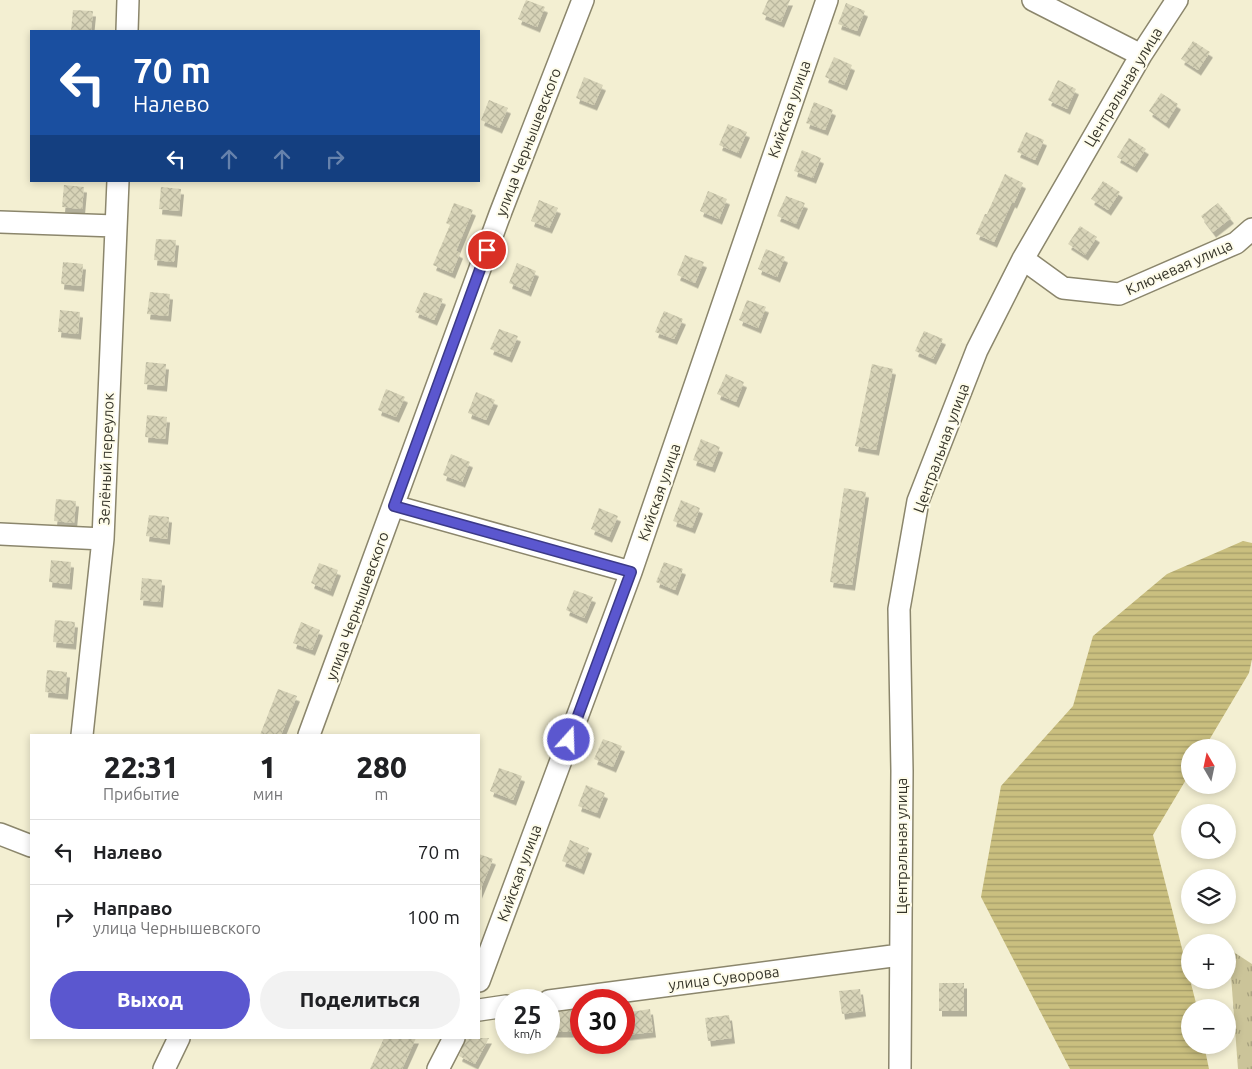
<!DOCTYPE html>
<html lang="ru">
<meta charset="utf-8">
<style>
:root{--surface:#fff;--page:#f2f2f2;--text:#202124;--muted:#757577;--line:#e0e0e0;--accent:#5b57cf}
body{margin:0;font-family:Ubuntu,sans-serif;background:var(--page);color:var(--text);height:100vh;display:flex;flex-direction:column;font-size:19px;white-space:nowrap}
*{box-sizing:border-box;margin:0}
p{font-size:16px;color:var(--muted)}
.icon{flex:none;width:28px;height:28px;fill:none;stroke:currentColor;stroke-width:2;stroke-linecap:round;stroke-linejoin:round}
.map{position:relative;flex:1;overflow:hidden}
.details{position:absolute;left:30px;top:734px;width:450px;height:305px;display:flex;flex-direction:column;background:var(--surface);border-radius:0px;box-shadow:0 2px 8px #0003}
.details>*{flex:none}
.hud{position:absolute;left:30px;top:30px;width:450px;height:152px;border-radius:0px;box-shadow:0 2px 8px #0003;background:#1a4fa0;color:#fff;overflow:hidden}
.needle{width:32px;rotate:351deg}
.controls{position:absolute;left:1181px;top:739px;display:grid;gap:10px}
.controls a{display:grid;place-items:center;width:55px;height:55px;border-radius:50%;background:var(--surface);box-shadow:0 2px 8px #0003;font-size:25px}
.speed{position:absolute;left:495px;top:989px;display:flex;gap:10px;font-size:25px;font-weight:700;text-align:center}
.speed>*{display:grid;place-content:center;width:65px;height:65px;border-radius:50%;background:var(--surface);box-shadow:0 2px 8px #0003;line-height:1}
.speed small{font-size:12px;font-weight:400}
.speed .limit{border:8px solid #d22;background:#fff;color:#111}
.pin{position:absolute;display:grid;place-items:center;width:42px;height:42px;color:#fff;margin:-21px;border:2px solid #fff;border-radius:50%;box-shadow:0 1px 5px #0007}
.me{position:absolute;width:55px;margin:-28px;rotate:20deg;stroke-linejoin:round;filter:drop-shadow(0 0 4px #0008)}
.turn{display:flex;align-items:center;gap:18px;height:105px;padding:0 20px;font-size:22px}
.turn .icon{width:65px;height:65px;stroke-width:2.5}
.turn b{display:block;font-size:35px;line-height:42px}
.lanes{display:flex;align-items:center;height:48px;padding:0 20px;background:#0003;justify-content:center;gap:25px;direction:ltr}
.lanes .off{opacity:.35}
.eta{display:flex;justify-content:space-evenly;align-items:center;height:85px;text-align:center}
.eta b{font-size:30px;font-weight:800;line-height:35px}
.primary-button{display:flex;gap:10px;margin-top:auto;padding:10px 20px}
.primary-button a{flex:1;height:58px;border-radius:30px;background:var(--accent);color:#fff;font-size:20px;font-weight:800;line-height:58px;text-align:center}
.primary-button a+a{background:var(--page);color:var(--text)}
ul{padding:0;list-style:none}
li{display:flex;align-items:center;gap:15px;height:65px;padding:0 20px;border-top:1px solid var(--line)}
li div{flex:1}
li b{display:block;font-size:19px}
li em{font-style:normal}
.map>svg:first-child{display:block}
</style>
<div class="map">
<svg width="1252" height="1069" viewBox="0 0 1252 1069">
<defs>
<pattern id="grass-tufts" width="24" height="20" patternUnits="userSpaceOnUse" patternTransform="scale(1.25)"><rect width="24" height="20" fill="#cbc499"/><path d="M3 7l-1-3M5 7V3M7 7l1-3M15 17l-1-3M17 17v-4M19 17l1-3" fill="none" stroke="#a6a07d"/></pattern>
<pattern id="water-rules" width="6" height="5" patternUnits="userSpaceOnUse" patternTransform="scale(1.25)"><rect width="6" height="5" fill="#cabf7f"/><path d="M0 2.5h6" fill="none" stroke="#a59c68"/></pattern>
<pattern id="building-cross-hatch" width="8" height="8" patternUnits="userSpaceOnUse" patternTransform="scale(1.25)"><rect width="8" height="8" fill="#d8d4b8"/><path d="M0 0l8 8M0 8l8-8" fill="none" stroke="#bab79e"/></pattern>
<filter id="shadow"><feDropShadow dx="3" dy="5.5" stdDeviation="0" flood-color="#0004"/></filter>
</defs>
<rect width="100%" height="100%" fill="#f3efd2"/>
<!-- grass -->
<path fill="url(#grass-tufts)" d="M1229,949l23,15v105h-14z"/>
<!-- water -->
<path fill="url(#water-rules)" d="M1243,541l9,2v116l-3,14 -44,74 -15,1v25l-37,62 44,172 -7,1v37h14l5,24h-139l-89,-172 20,-111 72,-80 20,-70 74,-62z"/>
<!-- building -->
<path fill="url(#building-cross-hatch)" filter="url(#shadow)" d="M526,0l19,7 -8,20 -19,-8z
M768,0h22l-9,22 -19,-8z
M846,3l19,8 -8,20 -19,-7z
M73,10l20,1 -2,20h-20z
M1193,41l17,11 -12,18 -17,-11z
M834,57l18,8 -8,20 -19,-8z
M584,77l19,8 -9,20 -18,-7z
M1058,80l18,9 -9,20 -19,-9z
M1161,93l17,11 -12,19 -17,-12z
M489,100l19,8 -9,20 -18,-8z
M814,102l19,8 -8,20 -19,-7z
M728,124l19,8 -9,21 -19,-8z
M1026,132l18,8 -9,20 -18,-8z
M1129,138l17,11 -12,18 -17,-10z
M802,150l19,8 -8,20 -19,-7z
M1005,174l18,9 -9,20 -2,-1 -18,40 -18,-8 9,-20h2z
M1103,181l17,11 -12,18 -17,-11z
M64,185l20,2 -2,22 -20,-2z
M161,187l20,2 -2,22 -20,-2z
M708,191l19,8 -8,20 -19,-8z
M786,196l19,7 -9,21 -19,-8z
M539,200l19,8 -9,20 -18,-7z
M454,203l19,7 -17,41 4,2 -8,20 -19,-8 17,-40 -4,-2z
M1218,203l13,15 -18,14 -12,-16z
M1080,226l17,11 -12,18 -17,-11z
M156,239l20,1 -2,22 -20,-2z
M766,249l19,8 -8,20 -19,-8z
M685,255l19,7 -9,21 -18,-8z
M63,262l20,2 -2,22 -20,-2z
M517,263l19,8 -8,20 -19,-8z
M150,292l20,2 -2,22 -21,-2z
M424,292l19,7 -9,21 -19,-8z
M747,300l19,7 -8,21 -19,-8z
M60,310l20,2 -2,22 -20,-2z
M664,311l19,8 -9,20 -19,-7z
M499,329l19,7 -9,21 -19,-8z
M924,331l19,8 -10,20 -18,-8z
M146,362l20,2 -2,22 -20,-2z
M872,364l21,5 -17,81 -21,-4z
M726,374l18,8 -8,20 -19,-8z
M386,389l19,8 -9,20 -18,-7z
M476,392l19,8 -9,20 -18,-7z
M147,415l20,2 -2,22 -20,-2z
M701,439l19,8 -8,20 -19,-7z
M451,454l19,8 -8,20 -19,-7z
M844,488l22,4 -14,93 -22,-3z
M56,499l20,2 -2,22 -20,-2z
M681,500l19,8 -8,20 -19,-7z
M599,508l19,8 -9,21 -18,-8z
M149,515l20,2 -2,22 -21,-3z
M51,560l20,2 -2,22 -20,-2z
M664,562l19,7 -8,21 -19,-8z
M319,563l19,7 -8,21 -19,-8z
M142,578l20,2 -2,22 -20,-2z
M574,590l19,7 -9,21 -18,-8z
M55,620l20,2 -2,22 -20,-2z
M301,622l19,8 -8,20 -19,-7z
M47,670l20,2 -2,22 -20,-2z
M278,689l19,7 -16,39h-21z
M603,739l19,7 -9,21 -19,-8z
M499,768l23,8 -9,24 -23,-9z
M586,785l19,8 -8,20 -19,-7z
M570,840l19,8 -8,21 -19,-8z
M479,854l14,5 -14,34z
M939,983h25v28h-25z
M860,989l3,22 -21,3 -3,-23z
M581,1009v23h-32v-19z
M650,1009l3,23 -27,3 -2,-22z
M729,1015l3,23 -24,3 -3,-23z
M384,1038h32l-14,31h-32z
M466,1038h23l-14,26 -16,-8z"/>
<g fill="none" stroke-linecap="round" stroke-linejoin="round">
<defs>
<path id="minor" d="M1033,0l108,55
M127,31l1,-31
M0,222l115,4
M1023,259l40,29 56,6 117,-51 16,-14
M394,506l237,66
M0,534l103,5
M82,735l21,-196 15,-358
M309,735l191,-521 83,-214
M0,834l31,12
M479,981l152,-409 196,-572
M549,1001l351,-46
M479,1010l27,-4
M164,1069l15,-31
M438,1069l16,-31
M900,1069l2,-298 -3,-162 19,-108 59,-151 46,-91 118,-204 36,-55"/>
</defs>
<!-- minor casing -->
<use href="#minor" stroke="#8b866c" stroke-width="24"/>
<!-- minor -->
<use href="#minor" stroke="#fff" stroke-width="21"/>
</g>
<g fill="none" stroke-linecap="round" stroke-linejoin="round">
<defs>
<path id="route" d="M487,250l-93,256 237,66 -62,168"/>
</defs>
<!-- route casing -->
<use href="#route" stroke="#3b3987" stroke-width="12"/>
<!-- route -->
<use href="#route" stroke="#5b57cf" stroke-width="9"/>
</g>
<g text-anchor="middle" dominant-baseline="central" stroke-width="4" stroke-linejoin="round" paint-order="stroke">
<!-- street labels -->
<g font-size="15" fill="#353429" stroke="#fefcea">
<text transform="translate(1123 87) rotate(-59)">Центральная улица</text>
<text transform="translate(789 109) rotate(-71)">Кийская улица</text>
<text transform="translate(528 142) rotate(-69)">улица Чернышевского</text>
<text transform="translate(1179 267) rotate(-24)">Ключевая улица</text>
<text transform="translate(941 448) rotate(-70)">Центральная улица</text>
<text transform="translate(106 459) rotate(-88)">Зелёный переулок</text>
<text transform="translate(659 492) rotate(-71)">Кийская улица</text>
<text transform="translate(357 606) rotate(-70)">улица Чернышевского</text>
<text transform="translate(901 846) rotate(-90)">Центральная улица</text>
<text transform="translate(519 873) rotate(-70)">Кийская улица</text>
<text transform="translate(724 978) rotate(-7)">улица Суворова</text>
</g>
</g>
</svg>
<div class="controls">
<a><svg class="needle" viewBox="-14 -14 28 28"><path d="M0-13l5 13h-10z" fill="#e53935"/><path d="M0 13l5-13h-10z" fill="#757577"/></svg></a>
<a><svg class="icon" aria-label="search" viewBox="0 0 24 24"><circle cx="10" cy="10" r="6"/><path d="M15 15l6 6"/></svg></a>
<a><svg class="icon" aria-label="layers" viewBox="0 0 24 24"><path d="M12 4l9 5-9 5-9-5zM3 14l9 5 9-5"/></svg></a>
<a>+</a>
<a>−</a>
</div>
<div class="speed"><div>25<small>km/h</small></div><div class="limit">30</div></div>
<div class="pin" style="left:487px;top:250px;background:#d93025"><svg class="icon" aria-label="arrive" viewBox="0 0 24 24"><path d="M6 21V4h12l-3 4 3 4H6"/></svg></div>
<svg class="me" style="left:569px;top:740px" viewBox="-20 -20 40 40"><circle r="17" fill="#5b57cf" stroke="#fff" stroke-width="3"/><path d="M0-11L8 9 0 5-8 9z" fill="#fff"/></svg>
<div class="hud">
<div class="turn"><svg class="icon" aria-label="left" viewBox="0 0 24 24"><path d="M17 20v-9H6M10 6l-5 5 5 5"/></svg><div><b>70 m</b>Налево</div></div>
<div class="lanes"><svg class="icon" aria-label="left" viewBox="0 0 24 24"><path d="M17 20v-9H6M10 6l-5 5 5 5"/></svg><svg class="icon off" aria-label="ahead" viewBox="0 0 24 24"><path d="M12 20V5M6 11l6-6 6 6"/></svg><svg class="icon off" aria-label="ahead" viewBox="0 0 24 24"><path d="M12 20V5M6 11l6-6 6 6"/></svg><svg class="icon off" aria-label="right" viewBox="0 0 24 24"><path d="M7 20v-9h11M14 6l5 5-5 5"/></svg></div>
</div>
<section class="details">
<div class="eta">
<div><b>22:31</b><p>Прибытие</p></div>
<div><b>1</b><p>мин</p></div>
<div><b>280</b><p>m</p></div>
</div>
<ul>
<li><svg class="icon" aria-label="left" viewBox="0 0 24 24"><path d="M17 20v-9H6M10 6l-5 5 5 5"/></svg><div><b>Налево</b></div><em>70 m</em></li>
<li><svg class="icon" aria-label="right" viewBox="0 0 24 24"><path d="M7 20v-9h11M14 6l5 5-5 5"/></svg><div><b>Направо</b><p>улица Чернышевского</p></div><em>100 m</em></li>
</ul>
<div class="primary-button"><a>Выход</a><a>Поделиться</a></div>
</section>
</div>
